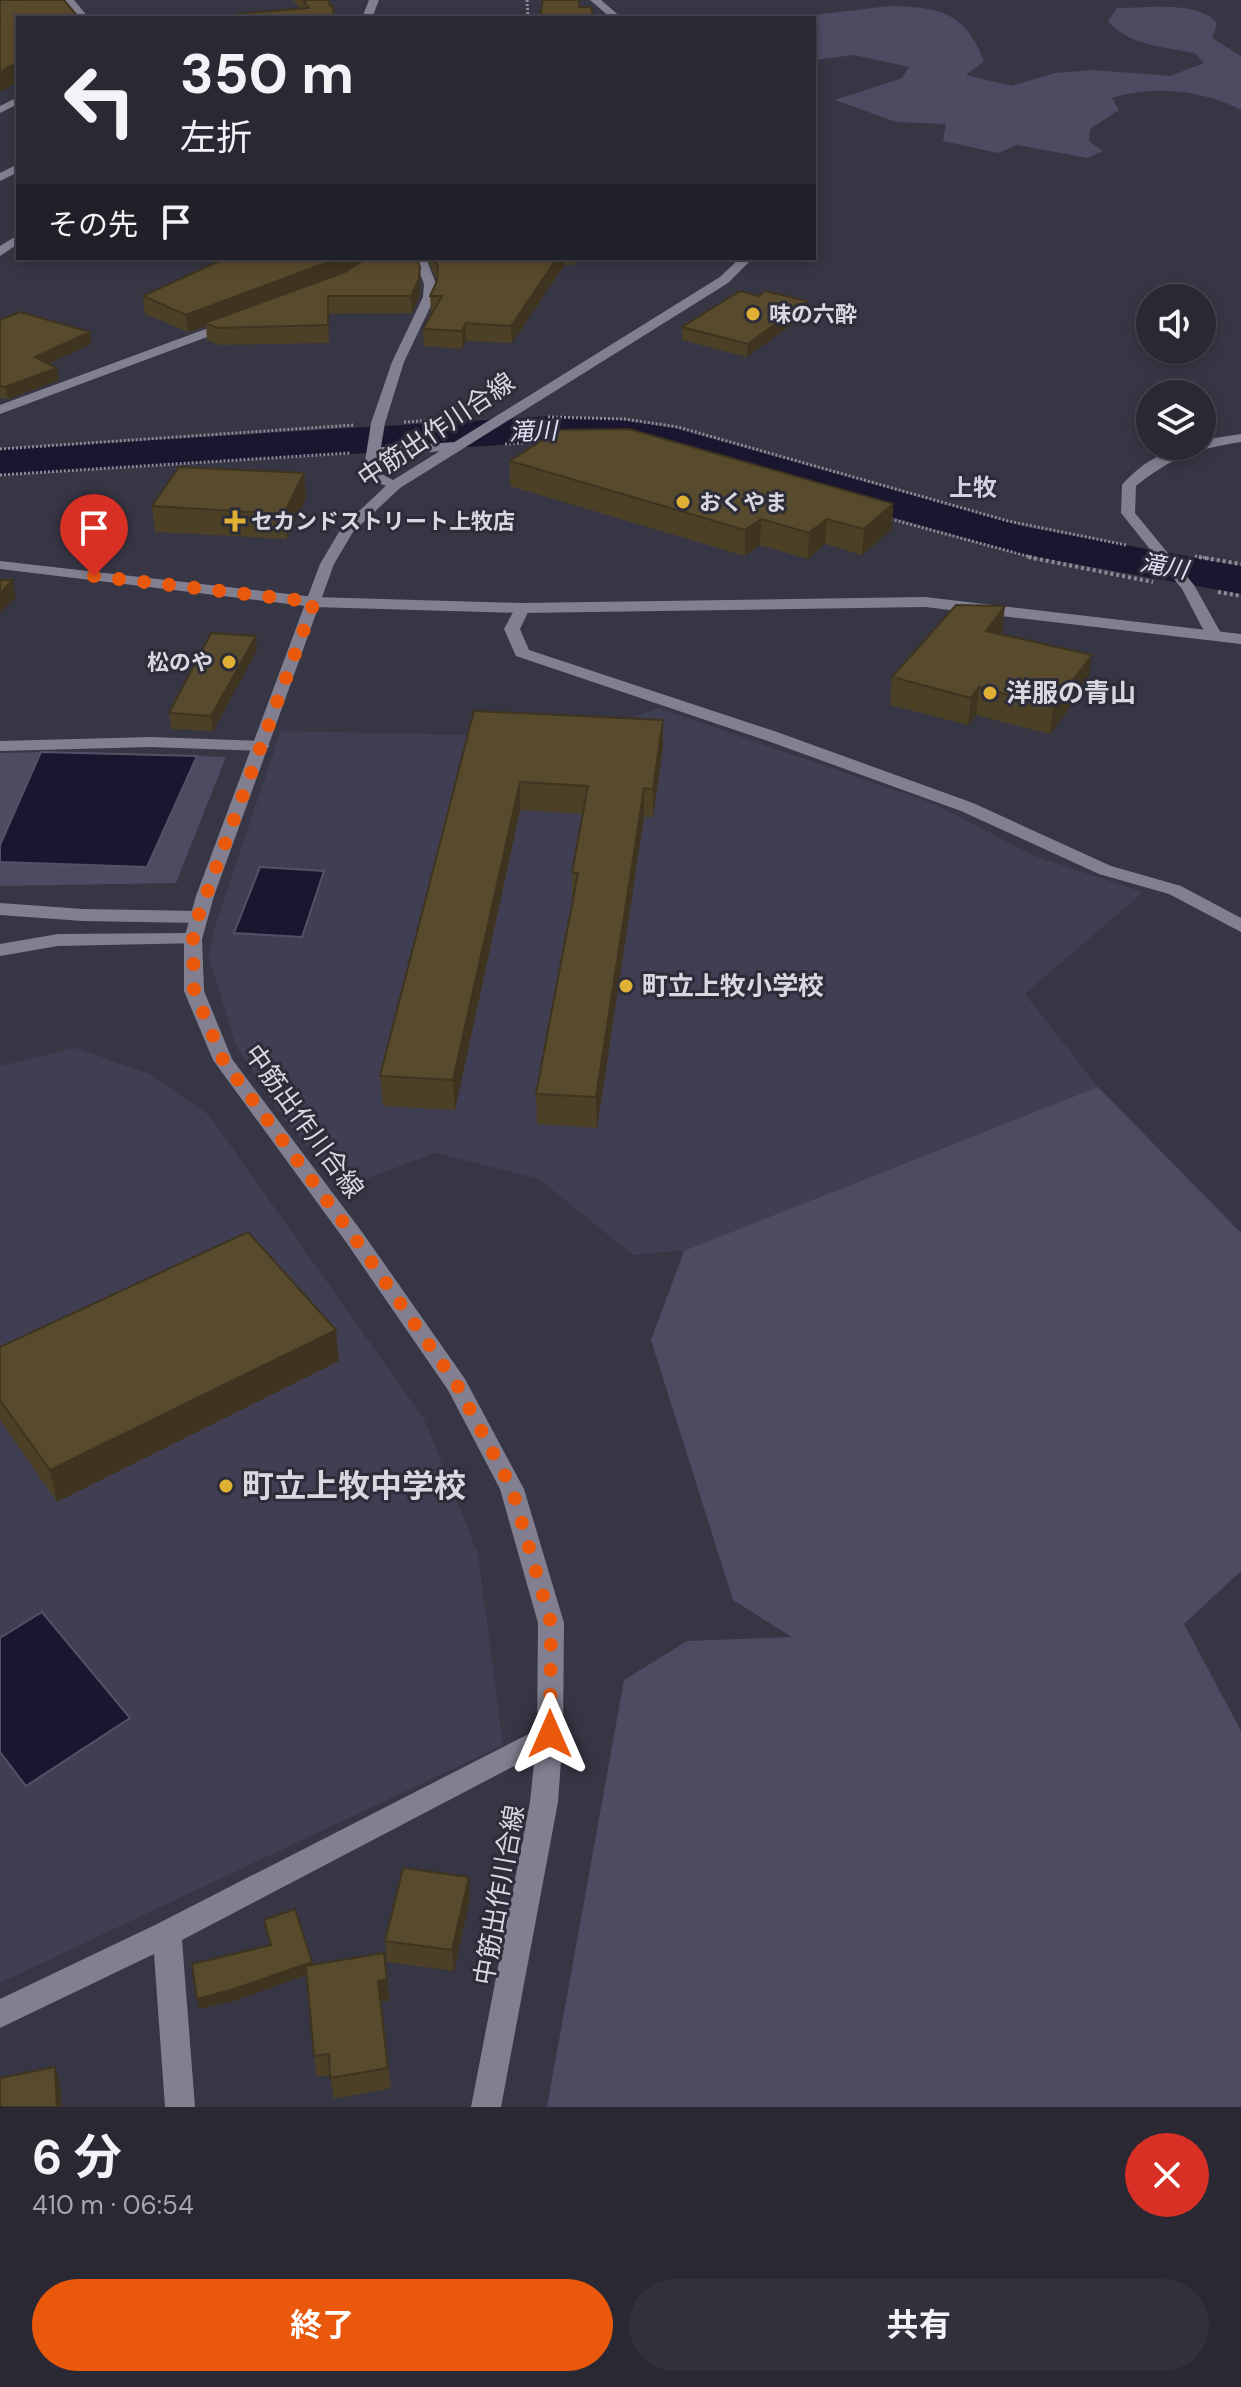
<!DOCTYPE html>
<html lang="ja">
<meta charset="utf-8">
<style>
:root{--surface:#292833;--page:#31303b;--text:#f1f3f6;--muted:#a5a6ac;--line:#45444e;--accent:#ea580c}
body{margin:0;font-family:"DM Sans","Noto Sans JP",sans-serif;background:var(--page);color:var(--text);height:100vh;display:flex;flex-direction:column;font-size:30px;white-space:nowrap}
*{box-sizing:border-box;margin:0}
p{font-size:26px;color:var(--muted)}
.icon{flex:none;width:44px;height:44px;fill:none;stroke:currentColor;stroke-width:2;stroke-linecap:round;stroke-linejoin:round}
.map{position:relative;height:2107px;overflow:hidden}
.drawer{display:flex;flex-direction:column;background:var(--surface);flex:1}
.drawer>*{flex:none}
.hud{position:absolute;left:16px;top:16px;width:800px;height:244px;border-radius:0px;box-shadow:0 4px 12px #0003,0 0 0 2px var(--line);background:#292833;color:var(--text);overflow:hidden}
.buttons{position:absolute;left:1136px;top:284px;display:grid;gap:16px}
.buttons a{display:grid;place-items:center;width:80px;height:80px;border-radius:50%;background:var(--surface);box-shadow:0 4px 12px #0003,0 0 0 2px var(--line);font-size:40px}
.pin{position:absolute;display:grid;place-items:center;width:68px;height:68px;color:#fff;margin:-82px -34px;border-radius:50% 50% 50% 0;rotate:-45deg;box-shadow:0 0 8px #0007}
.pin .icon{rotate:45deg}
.me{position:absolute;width:88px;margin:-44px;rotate:0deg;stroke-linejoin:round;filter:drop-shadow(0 0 6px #0008)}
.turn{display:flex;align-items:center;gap:28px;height:168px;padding:0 32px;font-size:36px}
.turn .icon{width:104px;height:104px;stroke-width:2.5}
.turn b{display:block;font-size:56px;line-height:68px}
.then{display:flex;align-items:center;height:76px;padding:0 32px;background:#0003;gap:16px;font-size:30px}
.round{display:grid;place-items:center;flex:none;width:84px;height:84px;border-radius:42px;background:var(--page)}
.head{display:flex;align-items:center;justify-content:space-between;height:136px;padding:0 32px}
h1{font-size:48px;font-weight:700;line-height:60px}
.action{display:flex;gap:16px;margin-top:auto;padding:16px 32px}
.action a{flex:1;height:92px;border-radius:48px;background:var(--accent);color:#fff;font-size:32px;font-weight:700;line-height:92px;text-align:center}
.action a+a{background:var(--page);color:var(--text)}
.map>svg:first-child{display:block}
</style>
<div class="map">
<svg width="1241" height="2107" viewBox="0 0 1241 2107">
<rect width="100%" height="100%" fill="#373644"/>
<!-- built -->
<path fill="#403e52" d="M659,708l278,97 97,51 109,36 -118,102 73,93 -401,162 -64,6 -94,-76 -104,-26 -93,35 -57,-68 -49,-74 -27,-89 5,-28 67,-198 292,6z
M75,1048l75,26 59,41 215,304 54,135 25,191 -503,238v-917z"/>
<!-- green -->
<path fill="#4d4b61" d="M890,6c47,1 75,5 94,55l-18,14 46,11 43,-13 39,-3 76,6 34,-13 -9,-10c-30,-6 -66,-7 -87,-32l9,-13c26,0 85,-8 100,16l-5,14 29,18v54c-38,-20 -88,-25 -129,-12l7,12 -29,19 -1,12 14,10 -15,7 -71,-13 -19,8 -55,-12 3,-17 -50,-2 -61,-22 67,-22 7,-11 -55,-12 -40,5v-42h-26z
M41,752l-41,93v-92z
M197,756l29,1 -50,126 -176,3v-24l147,4z
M1098,1087l143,146v338l-57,53 57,107v376h-694l77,-427 63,-39 105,-4 -59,-37 -82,-260 33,-89z"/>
<!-- water -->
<path fill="#1b1630" stroke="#545065" stroke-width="2" d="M41,752l156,4 -50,111 -147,-5v-17z
M260,867l64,4 -22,66 -68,-4z
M42,1612l88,106 -104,68 -26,-34v-114z"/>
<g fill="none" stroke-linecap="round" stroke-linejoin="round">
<!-- river -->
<path fill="#1b1630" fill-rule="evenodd" d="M554,416l69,4 51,8 352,99 215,39v28l-221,-40 -342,-99 -55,-9 -69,-4 -554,33v-26z"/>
<!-- path-far1 -->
<path stroke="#8c8b97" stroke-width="3" stroke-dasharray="2 2" stroke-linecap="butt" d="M527,0l1,18
M548,417l76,2 54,8 330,94 118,24
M404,422l50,-3
M505,444l38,-2
M0,449l354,-24
M0,475l350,-22
M887,518l151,41
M1195,556l16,3"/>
<!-- path -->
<path stroke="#8c8b97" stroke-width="4" stroke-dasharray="3 3" stroke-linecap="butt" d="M1028,557l125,25
M1199,557l42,7
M1218,592l23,4"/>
<!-- service -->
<path fill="#828090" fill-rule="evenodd" d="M0,903l83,6 115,2 9,6 -9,6 -115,-2 -83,-6z
M193,933l9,6 -2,4 -142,3 -58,10v-12l58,-10z"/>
<!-- minor -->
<path fill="#828090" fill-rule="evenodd" d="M369,0h10l-7,18h-10z
M18,164v8l-18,9v-8z
M18,235v9l-18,12v-10z
M414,258h12l10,26 -1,13 -31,65 -19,61 -4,24 75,-5 7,4 -7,4 -76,6v17l22,12 -7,4 -23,-8 -8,-13 7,-45 21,-61 31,-65 1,-13z
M230,320l6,4 -2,3 -234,87v-9z
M1241,434v8c-45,7 -69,15 -105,44l-1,27 59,72 28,50 -8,5 -8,-5 -24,-46 -61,-76 1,-28c21,-24 48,-39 80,-39v-6z
M522,603l8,5 -10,21 9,21 248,82 196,71 138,63 70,20 60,32v14l-72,-38 -70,-20 -138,-63 -196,-71 -249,-84 -12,-27 13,-24z
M151,737l111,4 8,5 -8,5 -111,-4 -151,4v-10z
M550,1723l10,3 3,8 -3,8 -378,198 13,167h-30l-11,-153 -154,74v-29l157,-75z"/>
<!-- tertiary -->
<path fill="#828090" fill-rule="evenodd" d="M64,0h10l15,18h-10z
M18,97v7l-18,9v-7z
M0,561l314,36 208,6 403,-6 316,37v10l-316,-37 -403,6 -208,-6 -314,-38z"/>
<!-- secondary -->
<path fill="#828090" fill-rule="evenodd" d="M590,0h11l21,18h-11z
M740,258h13l-25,25 -328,205 -47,44 -19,32 -120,332 -12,43 2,52 28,68 130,173 103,147 59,110 40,134 -1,111 -5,68 -57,305h-30l59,-305 7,-68 1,-111 -38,-134 -52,-99 -102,-148 -133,-182 -29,-69v-52l12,-43 124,-332 22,-37 48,-45 330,-205z"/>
</g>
<!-- wall -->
<path fill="#4c4026" d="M293,0h36l1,6 -30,2z
M427,258h151l-3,7h-11l-52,78 -46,-2 -4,8 -38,-3 -1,-17 9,-16h-1l-1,-17 7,-16z
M420,267v29l-8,17 -83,1v29l-110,2 -12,-5 -1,-14 -18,6 -43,-18 -2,-18z
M759,296l47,18 -59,43 -65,-17v-13z
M0,320l91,24 -43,20 9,4 2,12 -51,19 -8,-1z
M510,461l383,43 -1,25 -30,26 -37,-11 -17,15 -48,-14 -15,11 -235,-70z
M304,473l2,25 -19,41 -132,-7 -3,-26z
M1002,633l-1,1 87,48 -38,52 -74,-19 -8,10 -78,-20 2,-28z
M257,650l-44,81 -42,-2 -2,-16z
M474,711l189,37 -10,69h-9l-47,311 -60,-4 -1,-30 36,-193v-28l11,-59 -63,-4 -65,300 -72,-4 -3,-30z
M0,1347l339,14 -282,141 -57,-82z
M470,1898l-16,73 -67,-9 -2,-21z
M264,1920l48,42 1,3 77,35 -9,2 10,86 -57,11 -4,-24 -13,2 -3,-21 -7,-81 -74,26 -34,8 -2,-10 73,-54z"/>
<!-- shaded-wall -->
<path fill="#3e341f" d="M18,62v20l-18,10v-20z
M339,258h30l-33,19 -131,46 1,3 -18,6 -2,-17z
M557,258h7v7l-52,78 -1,-17z
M420,267v29l-8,17 -1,-17z
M328,296l1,18v29l-1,-18z
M807,301l-1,13 -59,43 1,-13z
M466,323v18l-4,8v-18z
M90,332l1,12 -54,25 -2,-12z
M57,368l2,12 -51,19 -3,-12z
M304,473l2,25 -19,41 -3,-25z
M893,504l-1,25 -30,26 2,-26z
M761,519l-1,26 -15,11v-26z
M827,519l-2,25 -17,15 1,-26z
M13,580l3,17 -16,16v-20z
M1005,606l-3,27 -19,25 3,-27z
M256,636l1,14 -44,81 -2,-15z
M1092,655l-4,27 -38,52 3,-27z
M979,687l-3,28 -8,10 3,-27z
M663,720v28l-10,69v-28z
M520,782v28l-65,300 -2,-30z
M644,788v29l-47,311 -1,-31z
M336,1330l3,31 -282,141 -7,-32z
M469,1877l1,21 -16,73 -2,-21z
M312,1962l2,10 -81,29 -34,8 -2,-10z
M387,1979l3,21 -9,2 10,86 -13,-107z
M55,2067l5,19 2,21h-5z"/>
<!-- building -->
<path fill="#584a2c" stroke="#3e341f" stroke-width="2" d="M0,0h64l15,18h-61v44l-18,10z
M303,0h26l1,6h3l1,12h-99l1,-4 73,-6z
M543,0h36v7h12l3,11h-54z
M226,258h113l-153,57 -43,-19z
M367,258h50l3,9 -1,12 -8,17h-83v29l-111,3 -12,-5 140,-51z
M434,258h123l-46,68 -45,-3 -4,8 -39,-2 19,-33h-12l7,-15 1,-14z
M740,291l19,5 6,-5 42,10 -59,43 -66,-17z
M20,312l70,20 -55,25 22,11 -52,19 -5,-1v-66z
M629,429l264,75 -29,25 -37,-10 -18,14 -48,-14 -16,11 -235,-69 48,-31z
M179,467l125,6 -20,41 -132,-8z
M0,580h13l-13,13z
M956,605l49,1 -19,25 106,24 -39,52 -74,-20 -8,11 -79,-21z
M211,633l45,3 -45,80 -42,-3z
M474,711l189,9 -10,69 -9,-1 -48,309 -60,-3 42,-221h-6l16,-87 -68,-4 -67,298 -73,-4z
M248,1232l88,98 -286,140 -50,-70v-53z
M403,1868l66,9 -17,73 -67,-9z
M295,1909l17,53 -81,28 -34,9 -5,-35 79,-19 -7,-25z
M384,1953l3,26 -9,2 10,87 -58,10 -1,-24 -15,2 -8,-90z
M55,2067l2,40h-57v-29z"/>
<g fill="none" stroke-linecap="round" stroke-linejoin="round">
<!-- route -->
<path stroke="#ea580c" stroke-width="14" stroke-dasharray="0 25.2" d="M94,576l220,26 -116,315 -5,22 1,52 29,69 131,177 103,148 55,104 39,134 -1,111"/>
</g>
<!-- markers -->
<g fill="#dfb034" stroke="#2d2c39" stroke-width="3">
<circle cx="753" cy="314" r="8"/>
<circle cx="683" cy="502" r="8"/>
<path d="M231 509h8v8h8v8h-8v8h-8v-8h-8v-8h8z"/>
<circle cx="229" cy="662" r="8"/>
<circle cx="990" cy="693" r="8"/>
<circle cx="626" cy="986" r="8"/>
<circle cx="226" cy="1486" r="8"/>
</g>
<g text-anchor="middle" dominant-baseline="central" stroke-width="6" stroke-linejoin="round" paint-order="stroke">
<!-- far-poi labels -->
<g font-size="22" font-weight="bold" fill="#d8d8e1" stroke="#2d2c39" text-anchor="start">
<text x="769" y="314">味の六酔</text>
<text x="699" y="502">おくやま</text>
<text x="251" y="521">セカンドストリート上牧店</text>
<text x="213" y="662" text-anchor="end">松のや</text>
</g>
<!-- far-water labels -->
<g font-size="24" font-style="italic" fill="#e2e0f7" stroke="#2d2c39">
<text transform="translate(533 431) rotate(-2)">滝川</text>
<text transform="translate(1164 566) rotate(10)">滝川</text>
</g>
<!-- far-neighbourhood labels -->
<g font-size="24" font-weight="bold" fill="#d2d1e3" stroke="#2d2c39">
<text x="973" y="487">上牧</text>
</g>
<!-- street labels -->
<g font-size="26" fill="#d8d8e1" stroke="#2d2c39">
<text transform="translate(436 430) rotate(-34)">中筋出作川合線</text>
<text transform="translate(304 1121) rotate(54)">中筋出作川合線</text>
<text transform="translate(499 1895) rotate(-80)">中筋出作川合線</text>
</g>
<!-- poi labels -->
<g font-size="26" font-weight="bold" fill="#d8d8e1" stroke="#2d2c39" text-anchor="start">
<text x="1006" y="693">洋服の青山</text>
<text x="642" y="986">町立上牧小学校</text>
</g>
<!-- near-poi labels -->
<g font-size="32" font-weight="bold" fill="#d8d8e1" stroke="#2d2c39" text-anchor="start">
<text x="242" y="1486">町立上牧中学校</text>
</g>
</g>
</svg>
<div class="buttons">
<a><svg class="icon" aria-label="sound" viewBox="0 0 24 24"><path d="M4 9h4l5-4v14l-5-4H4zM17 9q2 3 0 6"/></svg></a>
<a><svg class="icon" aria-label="layers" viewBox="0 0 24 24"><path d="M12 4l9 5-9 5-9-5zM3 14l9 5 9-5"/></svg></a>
</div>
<div class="pin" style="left:94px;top:576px;background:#d93025"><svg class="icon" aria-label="arrive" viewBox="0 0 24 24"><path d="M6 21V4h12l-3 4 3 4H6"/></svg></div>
<svg class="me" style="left:550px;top:1734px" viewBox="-20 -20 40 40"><path d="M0-17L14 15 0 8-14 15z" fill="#ea580c" stroke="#fff" stroke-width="4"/></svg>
<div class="hud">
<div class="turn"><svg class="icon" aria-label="left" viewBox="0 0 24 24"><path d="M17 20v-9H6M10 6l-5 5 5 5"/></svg><div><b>350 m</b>左折</div></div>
<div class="then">その先<svg class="icon" aria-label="arrive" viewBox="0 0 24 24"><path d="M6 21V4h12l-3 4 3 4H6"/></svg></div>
</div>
</div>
<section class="drawer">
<div class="head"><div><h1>6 分</h1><p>410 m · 06:54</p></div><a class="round" style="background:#d93025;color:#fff"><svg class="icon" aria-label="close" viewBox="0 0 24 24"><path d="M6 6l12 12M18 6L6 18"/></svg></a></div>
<div class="action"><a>終了</a><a>共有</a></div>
</section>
